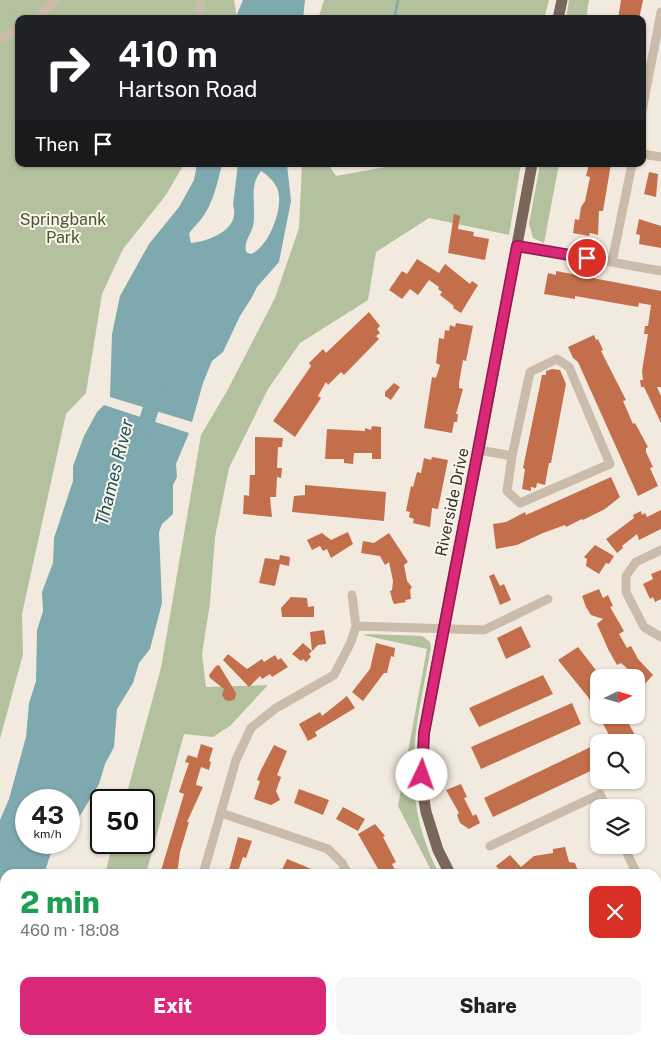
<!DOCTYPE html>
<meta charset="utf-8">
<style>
:root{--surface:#fff;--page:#f6f6f6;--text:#202124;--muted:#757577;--accent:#db2777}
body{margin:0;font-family:"Public Sans",sans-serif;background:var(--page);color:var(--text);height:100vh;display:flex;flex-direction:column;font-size:19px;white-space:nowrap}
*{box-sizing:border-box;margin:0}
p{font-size:16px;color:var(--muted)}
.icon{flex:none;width:28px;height:28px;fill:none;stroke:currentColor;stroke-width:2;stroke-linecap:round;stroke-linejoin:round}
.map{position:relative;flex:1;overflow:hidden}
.panel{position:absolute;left:0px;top:869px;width:661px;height:176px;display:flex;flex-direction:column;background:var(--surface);border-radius:15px 15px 0 0;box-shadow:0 1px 4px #0004}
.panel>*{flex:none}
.top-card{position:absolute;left:15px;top:15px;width:631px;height:152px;border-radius:10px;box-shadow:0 1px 4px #0004;background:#202124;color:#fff;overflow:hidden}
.needle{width:32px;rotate:85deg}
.tools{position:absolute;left:590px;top:669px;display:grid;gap:10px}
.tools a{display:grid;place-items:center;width:55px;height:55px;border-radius:10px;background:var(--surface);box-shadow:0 1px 4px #0004;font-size:25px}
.speed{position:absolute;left:15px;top:789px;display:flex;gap:10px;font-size:25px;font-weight:700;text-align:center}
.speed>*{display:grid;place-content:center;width:65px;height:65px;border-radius:50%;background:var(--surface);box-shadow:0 1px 4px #0004;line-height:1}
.speed small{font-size:12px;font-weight:400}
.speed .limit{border:2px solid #111;border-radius:8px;background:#fff;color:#111}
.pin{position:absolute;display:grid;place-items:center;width:42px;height:42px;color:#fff;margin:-21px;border:2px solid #fff;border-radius:50%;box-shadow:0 1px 5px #0007}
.me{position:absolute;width:55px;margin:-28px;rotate:3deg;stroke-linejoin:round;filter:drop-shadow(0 0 4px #0008)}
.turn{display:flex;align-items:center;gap:18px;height:105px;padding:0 20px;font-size:22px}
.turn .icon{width:65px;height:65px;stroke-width:2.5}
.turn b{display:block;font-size:35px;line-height:42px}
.then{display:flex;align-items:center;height:48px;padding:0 20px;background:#0003;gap:10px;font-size:19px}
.round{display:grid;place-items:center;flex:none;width:52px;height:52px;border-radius:10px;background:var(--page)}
.overview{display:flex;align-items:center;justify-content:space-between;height:85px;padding:0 20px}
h1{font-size:30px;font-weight:800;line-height:38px;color:#1e9e55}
.button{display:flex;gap:10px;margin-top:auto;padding:10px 20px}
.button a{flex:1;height:58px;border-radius:10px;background:var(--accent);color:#fff;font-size:20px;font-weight:800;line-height:58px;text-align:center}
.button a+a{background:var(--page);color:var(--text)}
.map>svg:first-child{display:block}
</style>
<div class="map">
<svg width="661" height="1044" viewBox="0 0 661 1044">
<rect width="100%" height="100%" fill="#f2eade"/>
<!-- green -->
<path fill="#b4c19e" d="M0,0h234l3,18 -218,1v145h165l-18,31 -43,54 -21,45 -16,99 -20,21 -44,200 1,40 -23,85z
M324,0h225l-5,19h-226z
M569,0h20l-3,19h-20z
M302,164h26l8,12 66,-12h119l-12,71 -80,-17 -53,34 -8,48 -68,43 -32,46 -39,79 -14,69 -5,66 -8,51 4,33 62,-2 -38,41 -17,11 -29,-3 -38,140h-41l8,-31 31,-1v-42h-19l36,-132 40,-233 26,-44 48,-93 24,-70z
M540,164h19l-15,79 -11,-5 -4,-14z
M369,634l53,2 8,6 1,6c-16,84 -33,144 8,226h-6l-35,-68 29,-157 -64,-14z
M65,1040h71l4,4h-75z"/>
<!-- water -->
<path fill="#7eaaaf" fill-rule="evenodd" d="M243,0h62l-2,19h-68z
M197,164h25c-4,17 -9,40 -20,54 -4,6 -9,9 -13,16l2,9c19,-2 50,-14 42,-38l5,-41h49l4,37 -12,61 -22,25 -5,10 -12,19 -17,36 -11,9 -9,22 -11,39 -82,-25 2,-63 8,-38 29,-52 30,-37 15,-27zM261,171c6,4 13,10 16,17 8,18 -8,59 -26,66l-5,-2c-2,-12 4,-15 7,-26 4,-20 -5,-40 8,-55z
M104,405l85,28 -13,31 1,13 -4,8v29l-11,10 -3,8 3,71 -12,46 -11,14 -6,20 -16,26 -3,38 -9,17 -6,20 -30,50v-34h-43v42l34,1 -7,4 -9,27h-39v166h25v4h-30v-224l9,-21 17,-62 3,-34 7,-22 1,-51 6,-19 -1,-19 11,-29 1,-25 19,-57v-15l11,-30 13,-24z"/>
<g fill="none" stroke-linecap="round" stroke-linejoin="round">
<!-- stream -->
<path stroke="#7eaaaf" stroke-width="2.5" d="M394,19l4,-19"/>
<!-- river -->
<path stroke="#7eaaaf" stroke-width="16" d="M141,440l16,-51"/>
</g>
<!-- building -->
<path fill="#c46f4b" d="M621,0h22l-4,19h-21z
M589,164h22l-8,47h-4l-1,24 -8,-2 -1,3 -16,-3 2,-14 4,1 2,-13 4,-6 5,-24 -4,-1z
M649,172l9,2 -2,23 -12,-3z
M454,214l6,2 -2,13 16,3 -1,4 16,3 -4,21 -37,-7z
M639,219l22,7v22l-22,-4 1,-9 -4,-1z
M417,259l22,14 6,-9 25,20 2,-3 6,4 -17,28 -8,-5 1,-2 -14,-11 2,-3 -4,-3 1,-2 -10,-7 -11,15 -8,-6 -8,10 -13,-9 13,-19 5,3z
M556,271l105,20v96h-4l4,9v27l-17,-36h-3l-1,-7h3l-1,-9 6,-37h-4l1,-8h3l3,-21 -12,-2 -1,4 -63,-11v3l-31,-5 4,-21 8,2z
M369,312l11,14 -3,3 3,4 -4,3 3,3 -35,36 -3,-3 -13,13 -2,-3 -8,14 3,2 -26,39 -22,-16 38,-55 -2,-3 14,-14 3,4z
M456,323l17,3 -7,35 -3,-1 -4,23v5l4,1 -7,25h2l-1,8h-3l-2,11 -28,-5 8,-51 4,1 4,-13 -4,-2 3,-25 5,1 1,-9 4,1 1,-6 5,2z
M594,335l2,5 2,-1 5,11 -2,1 25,49 -3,1 10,23 2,-1 13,24 -2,1v4l7,15 -3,1 8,18 -20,10 -60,-134 -5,-4 -5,-11z
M552,369l8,1 6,14 -15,79h-2l-4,22 -8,-2 -1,5 -5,-1v4l-9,-2 3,-20 -2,-1 19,-93h4v-4z
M394,383l6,4 -9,13 -6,-4v-4z
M372,426l9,1v32h-9v-6h-18l-1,11 -9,-1v-4h-19l2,-30 38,2v-3l6,2z
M255,437l28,1 -1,9h-4l-1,21h5l-1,10 -4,-1 -1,20h-6l2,20 -29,-3 1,-19 5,1 1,-21h5z
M432,457l16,3 -10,49 -6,-1 -2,19 -17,-4 1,-4 -5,-2 1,-5 -4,-1 5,-25 2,1 4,-15 4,1 3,-15 7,2z
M611,477l9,20 -15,12 -22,11 -1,-1 -16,8 -1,-2 -22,8 -26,12 -21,4 -3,-25 13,-2 19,-10 1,3z
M305,485l81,7 -2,29 -92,-9 2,-16 11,-1z
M661,510v19l-22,11 -2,-6 -15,12 1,2 -6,5 -11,-14 28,-21 -1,-3 8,-4 1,4 3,-2 2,4z
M348,532l5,12 -22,14 -4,-9 -4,2 -3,-5 -8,4 -5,-10 15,-7 9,7z
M389,533l19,29 -4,3 3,16 5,6 -2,3 1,9 -6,1 1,2 -12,2 -2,-5 -2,-8 2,-1 1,-9 -4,-19 -4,3 -5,-9 -19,-3 2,-12 11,2z
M595,545l19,11 -5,8 -3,-1 -7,11 -13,-8 1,-7 -3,-2z
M280,555l10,2 -1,9 -9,-2 -5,22 -16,-3 6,-25 14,2z
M661,570v29l-6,3 -2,-5 -3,2 -7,-15 10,-5 -2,-5z
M494,574l6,12 4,-2 7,16 -11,5 -11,-29z
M599,589l4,9 5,-3 5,11 -3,1 14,24 -5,3 8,14 4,-2 7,13 15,16 -12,13 -5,-3v-7h-6l-3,-4 3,-3 -9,-8 -4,2 -9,-16 -11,-25 6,-5 -12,-4 -5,-8 -4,-11z
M291,597l16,1 1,9 6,-1v11h-32l-1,-9z
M521,626l10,21 -25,12 -9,-21z
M324,630l2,14 -8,1 -9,9 2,3 -5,5 -3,-3 -2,2 -9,-7 11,-11 9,8 -2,-19z
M376,643l19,5 -1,9 -3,-1 -4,17h-3l-21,28 -11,-9 18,-23z
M578,647l21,27v41h25l13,24 -7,3h-17l-25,-45 -30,-37z
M228,654l19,15 15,-10 2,3 11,-7 3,5 3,-2 7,9 -16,10 -2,-3 -8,5 -2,-3 -11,11 -26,-27z
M219,665l17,28 -1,6 -5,2 -5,-1 -3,-5 2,-6 -14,-11 -1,-3 7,-9z
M543,675l10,19 -74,33 -10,-19z
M347,696l8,12 -40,24 2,4 -9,5 -9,-17 21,-12 2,4z
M572,703l9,21 -100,45 -10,-22z
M201,744l12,4 -4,13 2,1 -2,8 -8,-3 -4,13 -1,5 7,2 -16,35h2l-9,30 -3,22h-17l24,-80 -5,-2 10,-29 -4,-1 3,-7 9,3z
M597,744l2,23 -106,50 -9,-19z
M274,745l13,6 -10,24 4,2 -5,14 4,9 -9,5 -17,-6 6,-18 -3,-1 4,-10z
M461,784l6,13 -3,1 9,18 3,-2 4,9 -11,6 -9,-6 -3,-8 2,-2 -13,-23z
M299,789l30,11 -6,15 -29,-12z
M343,807l22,12 -7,12 -22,-12z
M375,824l10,12 -2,1 13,25 -4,2 5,10h-16l-23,-40z
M238,837l14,4 -6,17 -3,-1 -6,17h-9z
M565,847l4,15 6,1 4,11h-76l-7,-8 14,-11 11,12 13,-11 19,-3v-4z
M287,859l15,6 20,9h-36l-5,-2z"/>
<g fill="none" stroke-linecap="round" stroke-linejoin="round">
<!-- minor -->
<path stroke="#cbbbaa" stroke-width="9" d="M36,19l20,-19
M199,19l2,-19
M0,39l19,-9
M642,111l19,-99
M642,154l19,3
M517,245l144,26
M612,262l20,-98
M479,450l33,6 -5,35 13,12 90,-39 -41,-97 -12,-8 -27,13 -18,84
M661,550l-25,12 -10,14v16l18,35 17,10
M352,595l4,31
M221,813l107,36 14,14 6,11
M623,845l14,29
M490,846l110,-52 6,14
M203,874l33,-114 15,-32 25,-20 58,-33 17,-33 5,-16 128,4 64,-31
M656,939l5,-2
M656,1024l5,4
M264,1040l1,4
M427,1044l1,-4"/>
<!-- major -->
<path stroke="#7a675b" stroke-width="11" d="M558,19l4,-19
M450,874l-12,-24 -12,-38 -4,-25 2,-54 30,-161 25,-122 53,-286
M532,1040l2,4"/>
</g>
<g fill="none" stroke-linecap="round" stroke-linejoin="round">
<defs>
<path id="route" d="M422,775l2,-42 93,-487 70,12"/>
</defs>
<!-- route casing -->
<use href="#route" stroke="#8e194d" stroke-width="12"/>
<!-- route -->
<use href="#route" stroke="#db2777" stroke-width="9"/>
</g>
<g text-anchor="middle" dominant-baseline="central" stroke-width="4" stroke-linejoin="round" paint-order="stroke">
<!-- park labels -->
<g font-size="16" fill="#45562e" stroke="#faf4eb">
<text x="63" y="219">Springbank<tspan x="63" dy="18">Park</tspan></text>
</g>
<!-- street labels -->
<g font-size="16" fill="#382f2a" stroke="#faf4eb">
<text transform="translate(452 502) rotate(-78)">Riverside Drive</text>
</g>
<!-- water labels -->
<g font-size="18" font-style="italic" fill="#205259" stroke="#faf4eb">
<text transform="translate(114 472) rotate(-76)">Thames River</text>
</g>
</g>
</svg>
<div class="tools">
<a><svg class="needle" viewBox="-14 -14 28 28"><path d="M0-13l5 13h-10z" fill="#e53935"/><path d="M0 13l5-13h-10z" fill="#757577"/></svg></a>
<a><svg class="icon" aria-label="search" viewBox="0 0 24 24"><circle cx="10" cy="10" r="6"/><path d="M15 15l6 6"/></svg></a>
<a><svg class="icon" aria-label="layers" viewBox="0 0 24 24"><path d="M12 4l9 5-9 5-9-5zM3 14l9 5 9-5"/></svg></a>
</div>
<div class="speed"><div>43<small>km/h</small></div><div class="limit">50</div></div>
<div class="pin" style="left:587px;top:258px;background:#d93025"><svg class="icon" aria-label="arrive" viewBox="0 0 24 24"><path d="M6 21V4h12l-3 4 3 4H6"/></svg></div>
<svg class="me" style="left:422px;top:775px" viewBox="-20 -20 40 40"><circle r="19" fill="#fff"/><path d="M0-13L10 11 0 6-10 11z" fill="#db2777"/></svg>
<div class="top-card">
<div class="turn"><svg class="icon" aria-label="right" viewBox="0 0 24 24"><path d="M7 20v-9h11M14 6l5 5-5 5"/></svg><div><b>410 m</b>Hartson Road</div></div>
<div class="then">Then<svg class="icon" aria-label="arrive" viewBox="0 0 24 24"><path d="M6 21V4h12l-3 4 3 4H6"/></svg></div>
</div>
<section class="panel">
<div class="overview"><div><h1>2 min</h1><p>460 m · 18:08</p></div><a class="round" style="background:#d93025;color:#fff"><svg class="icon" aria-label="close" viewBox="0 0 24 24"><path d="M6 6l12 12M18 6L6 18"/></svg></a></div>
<div class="button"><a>Exit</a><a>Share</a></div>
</section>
</div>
